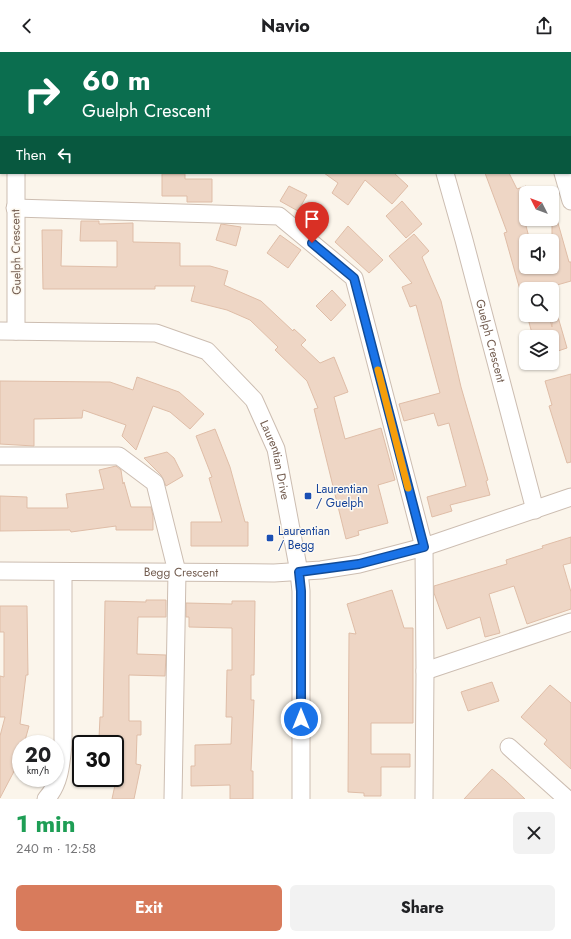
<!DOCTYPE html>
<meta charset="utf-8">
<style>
:root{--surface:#fff;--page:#f2f2f2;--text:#202124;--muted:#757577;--accent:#d87b5c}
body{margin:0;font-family:Jost,sans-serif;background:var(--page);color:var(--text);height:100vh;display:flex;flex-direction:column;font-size:15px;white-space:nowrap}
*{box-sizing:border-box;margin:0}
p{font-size:13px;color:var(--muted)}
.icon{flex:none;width:22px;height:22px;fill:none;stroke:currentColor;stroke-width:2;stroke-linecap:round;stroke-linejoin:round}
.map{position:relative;height:747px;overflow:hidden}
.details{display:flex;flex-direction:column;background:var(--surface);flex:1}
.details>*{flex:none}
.hud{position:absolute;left:0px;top:0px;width:571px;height:122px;box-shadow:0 1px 3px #0004;background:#0b6e4f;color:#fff;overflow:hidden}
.needle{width:26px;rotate:312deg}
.buttons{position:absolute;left:519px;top:134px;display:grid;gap:8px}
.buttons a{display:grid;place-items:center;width:40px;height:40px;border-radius:6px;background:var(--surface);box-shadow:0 1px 3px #0004;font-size:20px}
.speed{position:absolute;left:12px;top:683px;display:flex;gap:8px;font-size:20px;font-weight:700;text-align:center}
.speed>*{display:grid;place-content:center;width:52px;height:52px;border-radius:50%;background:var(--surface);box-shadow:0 1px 3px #0004;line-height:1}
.speed small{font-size:10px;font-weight:400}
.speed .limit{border:2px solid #111;border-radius:6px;background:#fff;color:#111}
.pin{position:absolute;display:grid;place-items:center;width:34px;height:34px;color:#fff;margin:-41px -17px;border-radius:50% 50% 50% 0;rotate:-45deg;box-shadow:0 0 4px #0007}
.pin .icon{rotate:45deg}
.me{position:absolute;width:44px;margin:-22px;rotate:0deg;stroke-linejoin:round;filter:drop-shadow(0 0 3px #0008)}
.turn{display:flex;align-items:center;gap:14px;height:84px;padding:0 16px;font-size:18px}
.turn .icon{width:52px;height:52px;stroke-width:2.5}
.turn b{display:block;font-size:28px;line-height:34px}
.then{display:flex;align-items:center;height:38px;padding:0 16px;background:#0003;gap:8px;font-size:15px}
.round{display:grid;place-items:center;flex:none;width:42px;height:42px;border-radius:6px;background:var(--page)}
.head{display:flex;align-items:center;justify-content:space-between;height:68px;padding:0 16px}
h1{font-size:24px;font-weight:700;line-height:30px;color:#1e9e55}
.primary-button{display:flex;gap:8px;margin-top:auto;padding:8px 16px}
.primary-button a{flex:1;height:46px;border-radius:6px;background:var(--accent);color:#fff;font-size:16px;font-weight:700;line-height:46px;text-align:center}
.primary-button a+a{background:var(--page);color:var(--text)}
header{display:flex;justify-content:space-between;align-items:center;height:52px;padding:0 16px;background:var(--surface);font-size:18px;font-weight:700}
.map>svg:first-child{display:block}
</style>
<header><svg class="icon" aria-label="back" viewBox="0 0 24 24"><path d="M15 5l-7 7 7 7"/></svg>Navio<svg class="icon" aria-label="share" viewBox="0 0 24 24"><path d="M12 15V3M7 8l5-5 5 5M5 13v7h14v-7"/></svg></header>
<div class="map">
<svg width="571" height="747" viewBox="0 0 571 747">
<rect width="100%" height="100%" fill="#fbf5eb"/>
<!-- building -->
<path fill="#eed6c5" stroke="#dfbda7" d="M324,121h70l14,13 -16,18 -27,-24 -17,25 -16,-12 6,-10z
M485,121h24l8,16 9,-3v24l-4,1 8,30h-4v26h26v-50l4,-1 13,46h2v19l-28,8h-17v7l-4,1 -18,-64 3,-1z
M162,122h23v5h27v23h-25v-6h-25z
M289,134l18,9 -9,16 -18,-10z
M402,149l20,23 -16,14 -20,-22z
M81,169h18v3l34,-1v19l47,1v23h30l18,5 -4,14 37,16 32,30 1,-2 12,11 -5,5 19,18 14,-6 14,35 -14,5 11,42 36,-11 14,52 -17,5 10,38 -30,8 1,4 -13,4 -32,-130 4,-1 -11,-27 -32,-31 3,-3 -28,-27 -23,-10 -36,-9 4,-15h-40v3h-112l-1,-59h20l-1,36 56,1v-26h-37z
M221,172l20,3 -5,19 -20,-6z
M348,174l35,34 -14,13 -34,-31z
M414,182l15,17 -7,6 19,44 20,86 27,93 -2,1 4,14 -40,10 2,6 -20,6 -5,-20 39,-11 -17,-63 -11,3 -4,-13 -30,8 -5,-17 41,-11 -24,-88 -6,2 -8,-20 10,-4 -23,-27z
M280,183l21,15 -13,18 -21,-15z
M332,238l14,15 -15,16 -15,-15z
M556,258l11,38 -15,5v-16h-19l-6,-22h22l3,12v-16z
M571,322v88l-4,1 -18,-57 3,-1 -7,-24z
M137,325l42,15 25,22 -14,15 -20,-17 -17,-6 -17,44 -14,-14 4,-11 -43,-15 -1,8 -48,1v27l-34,-2v-63l110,1 23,8z
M215,377l15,38 15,55h3v24h-57v-24h31l-13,-44 3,-1 -16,-41z
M167,400l7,6 9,18 -17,10 -5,-11 -17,-17z
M116,414l5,4 2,14 1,-2 7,25h20l2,9v14h-37v-4l-45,6 -1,-2 -70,1v-35l27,1v11h41l-2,-14 38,-5 -5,-19z
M571,485v26l-8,2 8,27v17l-44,15 -13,-38 -25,8 11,39 -15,4 -5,-20 -33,12 -13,-36v-7l73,-22 -1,-4 37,-12 -1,-2z
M392,538l12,38h9v95h-42v31h39v13h-29v29h-17v-3l-16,-1 1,-159 7,1 -9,-30z
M146,548h20v17h-28l-1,37 29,1 -1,21 -36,-1v46h12v14h-4l-1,29 5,1 -7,34h-22l3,-14v-41l-12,-2v-4h-4l1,-21h3l2,-116 41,1z
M232,549h23l-1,74h-3v25h3l-3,71h2v28h-23v-14l-39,1v-20h4v-21l36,-1 1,-27h-6l1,-47h5v-42l-43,-1v-10h-3v-14l46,1z
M0,554h27l1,69h-2l-6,49 9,2 -5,18h-3v14l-21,40v-62l5,-19h-5v-41l4,1v-45h-4z
M492,630l7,19 -31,10 -7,-19z
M550,633l21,18v66l-27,-25 3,-4 -26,-23z
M492,717l13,11 20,19h-61z"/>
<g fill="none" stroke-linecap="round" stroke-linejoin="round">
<defs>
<g id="minor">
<path d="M530,0l1,1"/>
<path d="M18,1v-1"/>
<path d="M16,121v158"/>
<path id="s1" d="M445,121l19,67 71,270"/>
<path d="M563,121l8,28"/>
<path d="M15,156l264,8 75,62 70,269 1,124 -1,128"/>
<path id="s2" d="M0,279l156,2 51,18 47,49 22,49 23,123 2,19v208"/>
<path d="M0,404h119l36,27 22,89 -4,227"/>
<path id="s3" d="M0,519l274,2 47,-3 38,-6 65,-17 147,-50"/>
<path d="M425,619l146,-49"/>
<path d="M509,695l58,52"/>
<path d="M46,747c14,-15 15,-35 17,-55v-172"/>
</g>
</defs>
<!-- minor casing -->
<use href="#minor" stroke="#ccbdb1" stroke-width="19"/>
<!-- minor -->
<use href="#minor" stroke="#fff" stroke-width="17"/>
</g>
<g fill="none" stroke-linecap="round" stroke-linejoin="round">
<defs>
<path id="route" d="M301,667v-128l-2,-19 60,-8 65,-17 -70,-269 -42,-35"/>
</defs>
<!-- route casing -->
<use href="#route" stroke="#114b97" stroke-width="10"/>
<!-- route -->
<use href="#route" stroke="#1a73e8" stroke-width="7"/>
<!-- slow -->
<path stroke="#f59e0b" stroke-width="7" d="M378,318l30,118"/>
</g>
<!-- markers -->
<g fill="#1a4fb4" stroke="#fdf9f1" stroke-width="1.5">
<rect x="304" y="440" width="8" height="8" rx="2"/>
<rect x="266" y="482" width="8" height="8" rx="2"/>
</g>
<g text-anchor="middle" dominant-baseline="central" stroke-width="3" stroke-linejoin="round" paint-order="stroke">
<!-- street labels -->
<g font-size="12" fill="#735d50" stroke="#fdf9f1">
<text transform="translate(16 200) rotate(-91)">Guelph Crescent</text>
<text stroke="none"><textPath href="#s1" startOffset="174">Guelph Crescent</textPath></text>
<text stroke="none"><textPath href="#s2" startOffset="342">Laurentian Drive</textPath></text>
<text stroke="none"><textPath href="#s3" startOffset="181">Begg Crescent</textPath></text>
</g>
<!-- transit labels -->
<g font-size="12" fill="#164399" stroke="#fdf9f1" text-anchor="start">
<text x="316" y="437">Laurentian<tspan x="316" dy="14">/ Guelph</tspan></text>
<text x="278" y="479">Laurentian<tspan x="278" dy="14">/ Begg</tspan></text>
</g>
</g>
</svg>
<div class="buttons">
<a><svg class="needle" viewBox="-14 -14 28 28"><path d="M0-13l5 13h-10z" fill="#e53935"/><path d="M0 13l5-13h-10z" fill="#757577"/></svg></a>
<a><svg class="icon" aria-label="sound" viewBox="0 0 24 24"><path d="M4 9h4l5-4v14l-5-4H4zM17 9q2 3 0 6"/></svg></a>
<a><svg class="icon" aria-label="search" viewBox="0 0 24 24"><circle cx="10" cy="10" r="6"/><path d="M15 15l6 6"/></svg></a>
<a><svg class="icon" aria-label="layers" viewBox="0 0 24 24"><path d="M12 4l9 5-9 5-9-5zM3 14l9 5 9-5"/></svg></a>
</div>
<div class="speed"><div>20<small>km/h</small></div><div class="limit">30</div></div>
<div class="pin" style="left:312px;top:191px;background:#d93025"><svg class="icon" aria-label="arrive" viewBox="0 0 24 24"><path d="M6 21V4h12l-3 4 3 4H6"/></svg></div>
<svg class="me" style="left:301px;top:667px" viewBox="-20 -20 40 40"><circle r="17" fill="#1a73e8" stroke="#fff" stroke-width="3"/><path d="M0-11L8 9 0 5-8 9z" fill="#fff"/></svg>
<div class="hud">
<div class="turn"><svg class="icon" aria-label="right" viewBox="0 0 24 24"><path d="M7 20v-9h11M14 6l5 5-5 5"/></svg><div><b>60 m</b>Guelph Crescent</div></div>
<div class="then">Then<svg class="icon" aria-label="left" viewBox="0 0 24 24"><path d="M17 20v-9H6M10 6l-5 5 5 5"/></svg></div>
</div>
</div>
<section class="details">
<div class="head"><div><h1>1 min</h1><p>240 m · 12:58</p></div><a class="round"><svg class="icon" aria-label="close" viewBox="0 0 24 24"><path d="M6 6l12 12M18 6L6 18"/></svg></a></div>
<div class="primary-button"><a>Exit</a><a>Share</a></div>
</section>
